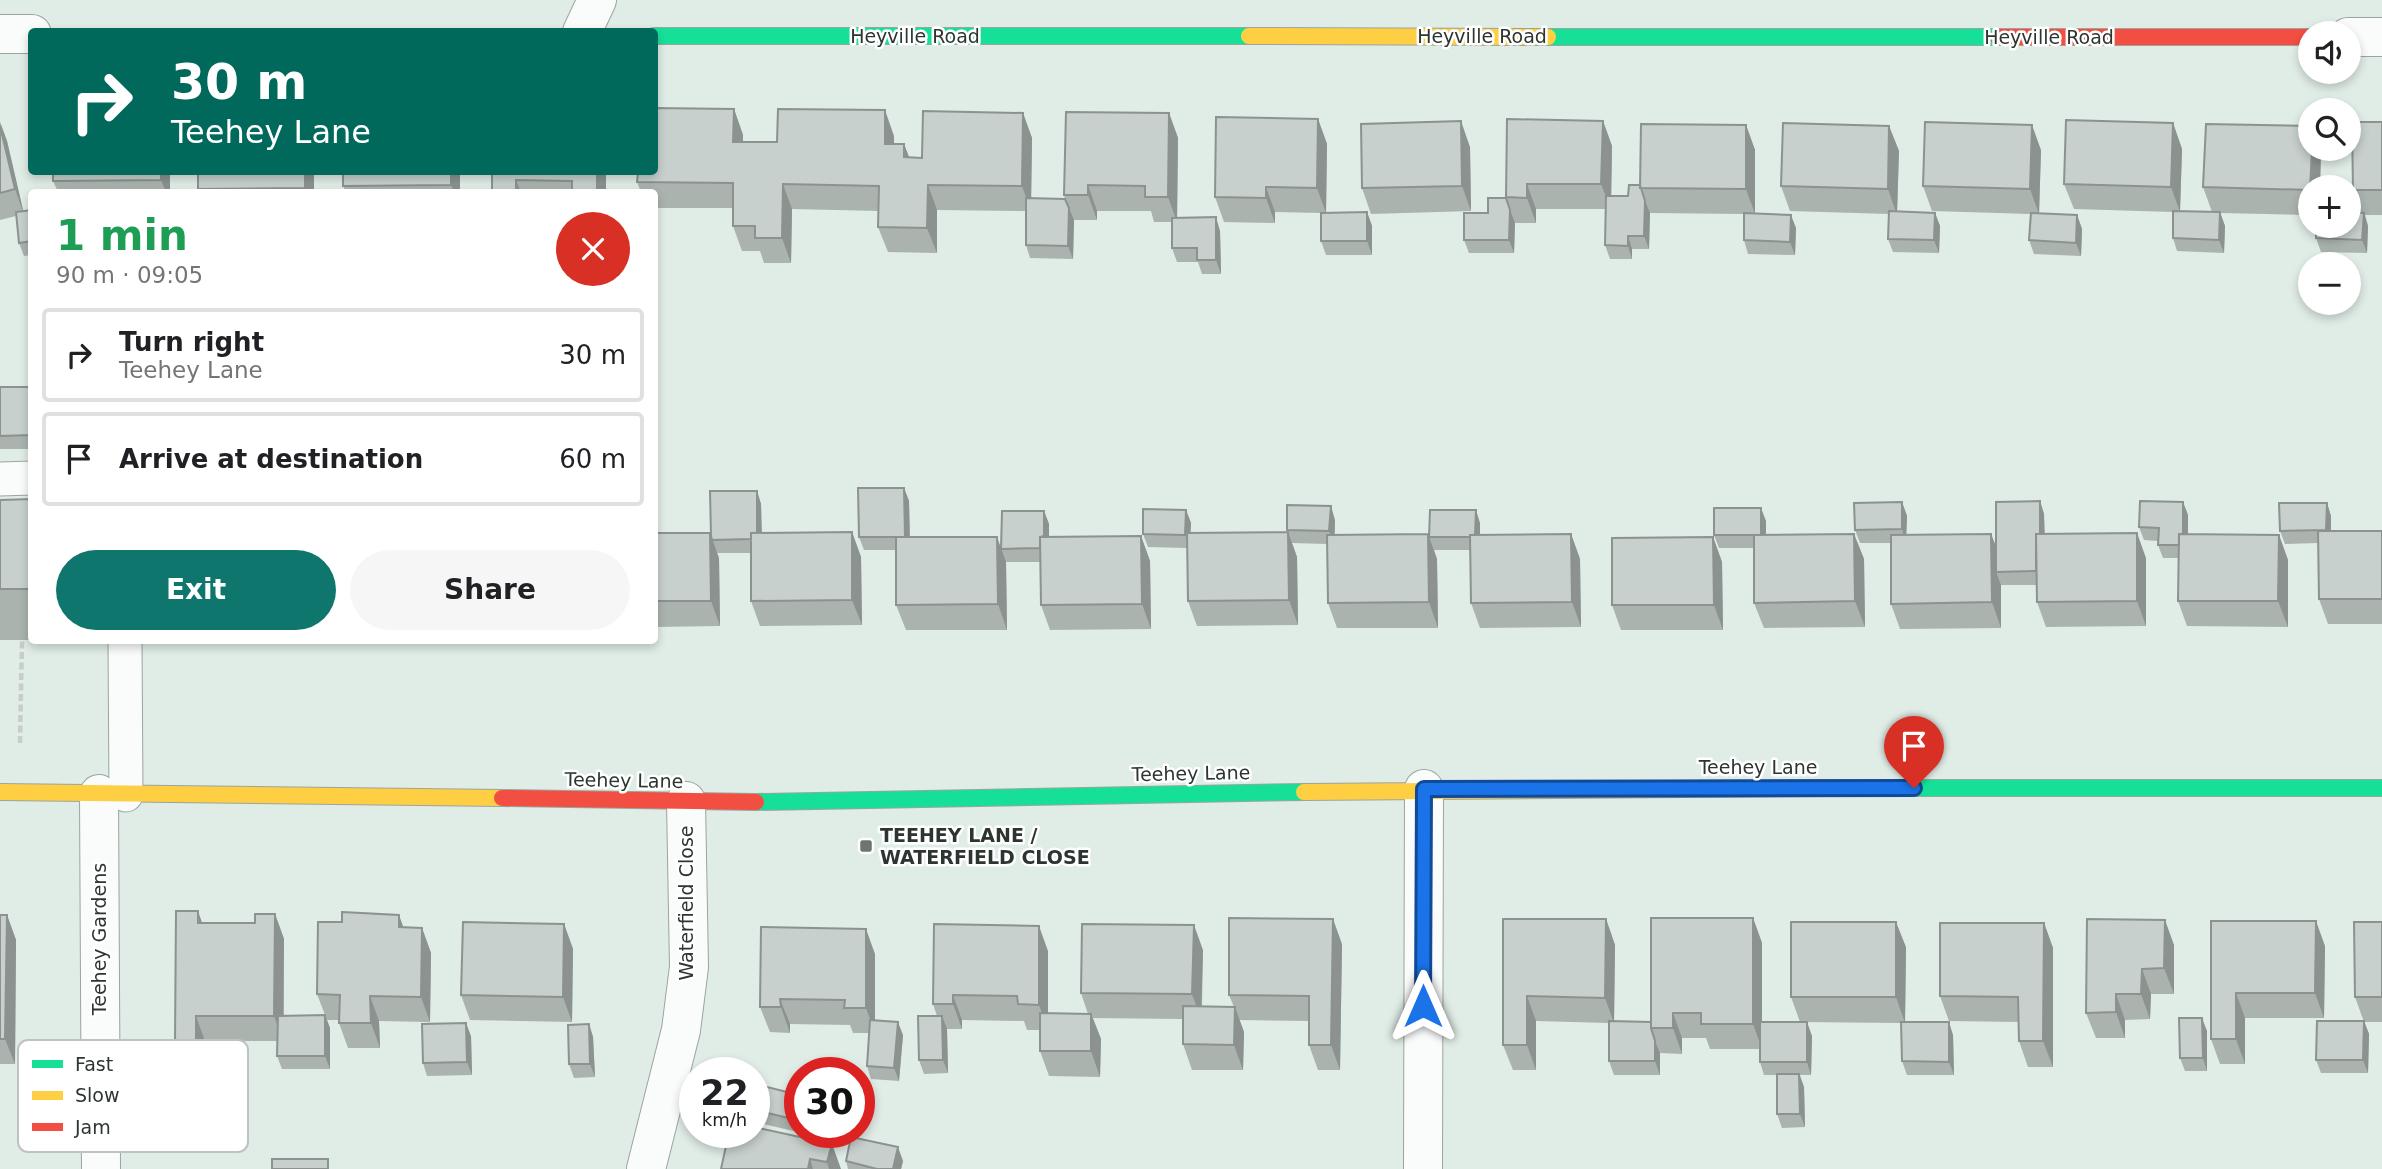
<!DOCTYPE html>
<meta charset="utf-8">
<style>
:root{--surface:#fff;--page:#f6f6f6;--text:#202124;--muted:#757577;--line:#e0e0e0;--accent:#0f766e}
body{margin:0;font-family:"DejaVu Sans",sans-serif;background:var(--page);color:var(--text);height:100vh;display:flex;flex-direction:column;font-size:26px;white-space:nowrap}
*{box-sizing:border-box;margin:0}
p{font-size:23px;color:var(--muted)}
.icon{flex:none;width:38px;height:38px;fill:none;stroke:currentColor;stroke-width:2;stroke-linecap:round;stroke-linejoin:round}
.map{position:relative;flex:1;overflow:hidden}
.side{position:absolute;left:28px;top:189px;width:630px;height:455px;display:flex;flex-direction:column;background:var(--surface);border-radius:7px;box-shadow:0 4px 10px #0003}
.side>*{flex:none}
.top-card{position:absolute;left:28px;top:28px;width:630px;height:147px;border-radius:7px;box-shadow:0 4px 10px #0003;background:#00695c;color:#fff;overflow:hidden}
.fabs{position:absolute;left:2298px;top:21px;display:grid;gap:14px}
.fabs a{display:grid;place-items:center;width:63px;height:63px;border-radius:50%;background:var(--surface);box-shadow:0 4px 10px #0003;font-size:35px}
.speed{position:absolute;left:679px;top:1057px;display:flex;gap:14px;font-size:35px;font-weight:700;text-align:center}
.speed>*{display:grid;place-content:center;width:91px;height:91px;border-radius:50%;background:var(--surface);box-shadow:0 4px 10px #0003;line-height:1}
.speed small{font-size:18px;font-weight:400}
.speed .limit{border:10px solid #d22;background:#fff;color:#111}
.pin{position:absolute;display:grid;place-items:center;width:60px;height:60px;color:#fff;margin:-72px -30px;border-radius:50% 50% 50% 0;rotate:-45deg;box-shadow:0 0 7px #0007}
.pin .icon{rotate:45deg}
.me{position:absolute;width:77px;margin:-38px;rotate:0deg;stroke-linejoin:round;filter:drop-shadow(0 0 5px #0008)}
.turn{display:flex;align-items:center;gap:24px;height:147px;padding:0 28px;font-size:32px}
.turn .icon{width:91px;height:91px;stroke-width:2.5}
.turn b{display:block;font-size:49px;line-height:60px}
.round{display:grid;place-items:center;flex:none;width:74px;height:74px;border-radius:37px;background:var(--page)}
.headline{display:flex;align-items:center;justify-content:space-between;height:119px;padding:0 28px}
h1{font-size:42px;font-weight:600;line-height:52px;color:#1e9e55}
.primary-button{display:flex;gap:14px;margin-top:auto;padding:14px 28px}
.primary-button a{flex:1;height:80px;border-radius:42px;background:var(--accent);color:#fff;font-size:28px;font-weight:600;line-height:80px;text-align:center}
.primary-button a+a{background:var(--page);color:var(--text)}
ul{padding:0;list-style:none}
li{display:flex;align-items:center;gap:21px;height:94px;margin:0 14px 10px;padding:0 14px;border:4px solid var(--line);border-radius:7px}
li div{flex:1}
li b{display:block;font-size:26px}
li em{font-style:normal}
.map>svg:first-child{display:block}
</style>
<div class="map">
<svg width="2382" height="1169" viewBox="0 0 2382 1169">
<rect width="100%" height="100%" fill="#e0ece6"/>
<g fill="none" stroke-linecap="round" stroke-linejoin="round">
<defs>
<path id="lane" d="M0,479l32,-1
M125,640l1,155"/>
<path id="street" d="M582,32l15,-32
M0,34h32
M2348,37h34
M99,794l2,375
M646,1169l35,-139 8,-63 -3,-166
M1423,1169l1,-380"/>
<path id="fast" d="M654,36h595
M1548,37h450
M1825,788h557
M756,802l548,-10"/>
<path id="slow" d="M1249,36l299,1
M0,792l502,6
M1304,792l521,-4"/>
<path id="jam" d="M1998,37h312
M502,798l254,4"/>
</defs>
<!-- lane casing -->
<use href="#lane" stroke="#9ba4a0" stroke-width="35"/>
<!-- street casing -->
<use href="#street" stroke="#9ba4a0" stroke-width="40"/>
<!-- fast casing -->
<use href="#fast" stroke="#9ba4a0" stroke-width="18"/>
<!-- slow casing -->
<use href="#slow" stroke="#9ba4a0" stroke-width="18"/>
<!-- jam casing -->
<use href="#jam" stroke="#9ba4a0" stroke-width="18"/>
<!-- path -->
<path stroke="#c8ccca" stroke-width="4.5" stroke-dasharray="7 3.5" stroke-linecap="butt" d="M20,743l2,-104"/>
<!-- lane -->
<use href="#lane" stroke="#fafcfb" stroke-width="33"/>
<!-- street -->
<use href="#street" stroke="#fafcfb" stroke-width="38"/>
<!-- fast -->
<use href="#fast" stroke="#16e098" stroke-width="16"/>
<!-- slow -->
<use href="#slow" stroke="#ffcf43" stroke-width="16"/>
<!-- jam -->
<use href="#jam" stroke="#f24e42" stroke-width="16"/>
</g>
<!-- wall -->
<path fill="#abb3af" d="M734,109l9,26v7h34l117,-6v8h10l5,13 13,1 101,-45 9,25 -1,60 34,1 -1,-4 105,-82 9,25 -1,80 43,13 1,43h-19l-4,-12h-21l-5,-14v-26h-18l-3,-11h-54v9h-23l-1,39 -43,-1 -4,-13v-34l-89,-1v43l-49,-1 -10,-25 1,-16 -87,-2 -1,54h-27l-4,-12h-18l-9,-25v-18h-79v-16h-13l-4,-10z
M1318,119l9,25 -1,69 41,-1 5,14v29h-46l-5,-14v-28l-46,-1v11l-51,-1 -9,-25z
M1603,121l9,25 -1,50h17l12,-11 106,-60 9,25v63l41,15 -1,27 -47,-1 -4,-14v-26l-94,-1 -1,36h-17v10h-22l-5,-14 1,-36h-70v14h-21l-1,30h-45l-5,-13 24,-27 18,-15v-1z
M0,122l7,19 16,70 9,-1v45l-8,1 -5,-13 -3,-27 -16,4z
M2382,122v93h-17l3,11 -1,27 -46,-1 -5,-14 45,-25 -8,-23z
M2173,123l9,26 -2,62 32,1 -9,-25 107,-38h10l1,2 -1,36h-10v28l-90,-2 5,13 -1,27 -47,-2 -4,-13v-26l-99,-3 -10,-25z
M1889,126l10,25 -2,60 38,2 5,13 -1,27 -46,-1 -5,-13 1,-25 -99,-3 -9,-25z
M1470,147l1,64 -100,3 -9,-26z
M2041,150l-2,64 38,1 5,14 -1,27 -47,-2 -5,-14 1,-26 -98,-3 -9,-25z
M53,172h117v20h-112l-5,-11z
M198,172h116v20h-114l-2,-3z
M460,172v20h-114l-3,-6z
M492,172h114v20h-114z
M0,387h32v62h-32z
M904,488l5,13 1,36 91,12 43,-38 5,13v12h92l9,25 1,68 -101,1 -9,-25 -1,-43h-34l1,68h-101l-10,-25v-55h-32l-5,-13z
M757,491l4,13 1,29 90,-1 9,25 1,68 -102,1 -9,-25v-48h-34l2,5 1,68 -66,1v-94h56l1,3z
M32,499v141h-32v-140z
M2040,501l4,13 1,20 101,24v68l-100,1 -9,-25 -1,-17h-35v43l-101,1 -9,-25v-61h-31l-5,-13 47,-28 5,14 -1,19 85,-1 5,13z
M2183,502l5,13v19l91,1 9,25v67l-101,-1 -9,-25 1,-43h-16l-5,-13v-4l-14,-1 -5,-13z
M2327,503l4,13v15h51v93h-54l-9,-25 -1,-56 -33,1 -5,-13z
M1186,510l5,13 -1,10 97,-1v-2l48,-10v15l93,-1 52,-11v12l91,-1 9,25 1,68 -101,1 -9,-25 -1,-53h-36l3,9 1,69h-101l-9,-25 -1,-59 -35,-1 5,14 1,68 -101,1 -9,-25 -1,-53 -39,-1 -5,-13z
M1766,521v14l88,-1 10,25 1,68 -101,1 -10,-25v-55h-35l-5,-13z
M1713,537l9,25 1,68h-102l-9,-25z
M275,914l9,25v77l41,-1 -8,-21 87,-66h18l9,25 -1,69 -51,-1 1,27h-32l-9,-25v-3h-12l3,8v41h-48l-5,-13 1,-15h-73v24h-21l-9,-25 27,-117h53z
M0,915h7l9,25 -1,124h-15z
M1753,918l9,25v79l50,14 -1,39h-11l4,12 1,40 -23,1 -5,-14v-39h-13l-4,-13v-13h-50l-4,-11h-24v16l-22,-1v22h-46l-5,-14v-38l-73,-2v49h-23l-10,-25v-126h103l9,26 -1,76 37,1z
M2087,919l87,26v49h-23l-1,25 -25,1v18h-29l-10,-25z
M2211,921l114,25 -1,72h-79v46h-25l-9,-25z
M2382,922v100h-18l-9,-25z
M2044,923l9,25v119h-25l-9,-26v-19l-70,-1 -9,-25z
M564,924l9,25 -1,73 -102,-2 -9,-25z
M1342,944l-2,126h-22l-9,-25v-24l-70,-1 5,12 -1,38h-51l-9,-26v-25l-90,-1 8,21 -1,38 -51,-1 -9,-25v-21h-13l-3,-9 -62,-1v9h-15l1,44 -24,1 -5,-14 18,-44 -4,-12 115,-53v62l40,1 -7,-21 122,-43 -1,57h32l-5,-12z
M1906,947l-1,75 48,13 1,40h-47l-5,-14 -1,-38 -101,-1 -9,-25z
M875,954v66l28,15 -4,46 -28,-2 -4,-13 2,-33h-16l-3,-8 -60,-1v9l-20,-1 -10,-25z
M2364,1021l5,13 -1,39h-47l-5,-13z
M589,1024l4,13 2,40 -21,1 -5,-14z
M2207,1031v40h-22l-5,-13z
M471,1036l1,39 -45,1 -4,-13z
M755,1084l44,11 -1,37 -44,-10z
M754,1127l87,42h-120z
M846,1161h57l-2,8h-53z"/>
<!-- shaded-wall -->
<path fill="#8b928f" d="M734,109l9,26v32l-10,-25z
M885,110l9,26v33l-9,-25z
M1023,113l9,25 -1,73 -9,-25z
M1169,113l9,25 -1,84 -9,-25z
M1318,119l9,25 -1,69 -9,-25z
M1461,121l9,26 1,64 -9,-25z
M1603,121l9,25 -1,63 -10,-25z
M0,122l7,19 17,73 -9,-25z
M2173,123l9,26 -2,63 -9,-25z
M1746,125l9,25v64l-9,-25z
M2032,125l9,25 -2,64 -9,-25z
M1889,126l10,25 -2,64 -9,-26z
M904,144l10,26 -10,-13z
M2312,149h8l1,2 -1,36h-9z
M161,172h9v20h-4l-5,-12z
M305,172h9v20h-7l-2,-4z
M451,172h9v20h-6l-3,-7z
M597,172h9v20h-9z
M516,180l5,12h-5z
M783,184l9,25 -1,54 -9,-25z
M1527,184l9,25v14l-9,-25z
M928,185l9,25v43l-10,-25z
M1088,185l9,26v9l-9,-25z
M1266,187l9,25v11l-9,-25z
M1645,201l5,12 -1,36 -5,-13z
M1069,208l5,12 -1,39 -5,-13z
M1510,210l5,13 -1,30 -5,-13z
M1367,212l5,14v29l-5,-14z
M2220,212l5,14 -1,27 -5,-13z
M1935,213l5,13 -1,27 -5,-13z
M2364,213l4,13 -1,27 -5,-13z
M1791,215l5,13 -1,27 -5,-13z
M2077,215l5,14 -1,27 -5,-13z
M1216,217l4,14 1,43 -5,-14z
M1628,236l4,13v10l-4,-13z
M904,488l5,13 1,49 -5,-13z
M757,491l4,13 1,49 -5,-14z
M2040,501l4,13 1,70 -5,-13z
M1902,502l5,14 -1,27 -4,-14z
M2183,502l5,13v44l-5,-14z
M2327,503l4,13v27l-5,-13z
M1331,506l4,14 -1,24 -5,-13z
M1761,508l5,13v27l-5,-13z
M1186,510l5,13 -1,25 -5,-13z
M1476,510l4,13v27l-5,-13z
M1044,511l5,13v38l-5,-14z
M852,532l9,25 1,68 -10,-25z
M1288,532l9,25 1,68 -9,-25z
M710,533l9,25 1,68 -9,-25z
M2137,533l9,25v68l-9,-25z
M1428,534l9,25 1,69 -9,-26z
M1571,534l9,25 1,68 -9,-25z
M1854,534l10,25 1,68 -10,-26z
M1991,534l10,25 -5,13 5,13v43l-9,-26z
M2279,535l9,25v67l-10,-26z
M1141,536l9,25 1,68 -9,-25z
M997,537l9,25 1,68 -9,-26z
M1713,537l9,25 1,68 -9,-25z
M198,911l9,26 -9,-14z
M275,914l9,25 -1,102 -9,-25z
M7,915l9,25 -1,124 -10,-25z
M399,915l9,25 -9,-13z
M1753,918l9,25v106l-9,-25z
M1333,919l9,25 -2,126 -9,-25z
M1606,919l9,26 -1,78 -9,-25z
M2165,920l9,25v49l-10,-26z
M2316,921l9,25 -1,72 -9,-25z
M1896,922l10,25 -1,76 -9,-26z
M2044,923l9,25v119l-10,-26z
M564,924l9,25 -1,73 -9,-25z
M1194,925l9,25 -2,69 -9,-25z
M1039,926l9,25v79l-9,-25z
M422,928l9,25 -1,69 -9,-25z
M866,929l9,25v79l-9,-25z
M2142,969l9,25 -1,25 -9,-25z
M2236,993l9,25v46l-9,-25z
M2116,994l9,26v18l-9,-26z
M953,995l9,25v9l-9,-25z
M370,996l9,25 1,27 -9,-25z
M1527,996l9,25v49l-9,-25z
M780,999l10,25v9l-9,-26z
M1235,1007l9,25 -1,38 -9,-25z
M1673,1013l9,25v16l-9,-26z
M1091,1014l10,25 -1,38 -9,-26z
M325,1015l5,13v41l-5,-13z
M196,1016l9,25v24l-9,-25z
M942,1016l5,13 1,44 -5,-13z
M2202,1018l5,13v40l-4,-13z
M2364,1021l5,13 -1,39 -5,-13z
M898,1022l5,13 -4,46 -5,-13z
M1807,1022l5,14 -1,39 -4,-13z
M1949,1022l4,13 1,40 -5,-13z
M466,1023l5,13 1,39 -5,-13z
M589,1024l4,13 2,40 -5,-13z
M1655,1041l5,12v22l-5,-14z
M1799,1074l5,13 1,40 -5,-13z
M799,1095l1,30 -2,7 -5,-13z
M832,1144l9,25h-12l-2,-7z
M898,1147l5,14 -2,8h-8z
M810,1159l3,10h-5z"/>
<!-- building -->
<path fill="#c7d0cc" stroke="#8b928f" stroke-width="2" d="M654,108l80,1 -1,33h44l1,-33 107,1v34h19v13l18,1 1,-47 100,2 -1,73 -94,-1 -1,43 -49,-1 1,-41 -96,-2 -1,54h-27v-12h-22v-43l-96,-1 1,-10h16z
M1066,112l103,1 -1,84h-23v-11l-57,-1v10h-24z
M1216,117l102,2 -1,69 -51,-1v11l-51,-1z
M1507,119l96,2 -2,63h-74v14l-21,-1z
M2066,120l107,3 -2,64 -107,-3z
M1461,121l1,65 -100,2 -1,-64z
M1925,122l107,3 -2,64 -107,-3z
M2352,122h30v68h-29z
M1783,123l106,3 -1,63 -107,-3z
M1641,124l105,1v64l-106,-1z
M2206,124l104,2v23h2l-2,41 -107,-3z
M0,126l15,63 -15,4z
M53,172h108v8l-108,1z
M198,172h107v16l-107,1z
M343,172h108v13l-108,1z
M492,172h105v20h-25v-11l-56,-1v12h-24z
M1629,185h11l5,16 -1,35h-16v10l-23,-1 1,-49h22z
M1026,198l39,1 4,9 -1,38 -42,-1z
M1488,198h18l4,12 -1,30h-45v-27h24z
M32,210v31l-13,2 -3,-31z
M1889,211l46,2 -1,27 -46,-1z
M2173,211l47,1 -1,28 -46,-2z
M1367,212v29h-46v-28z
M2348,212l16,1 -2,27 -46,-2v-12h32z
M1744,213l47,2 -1,27 -46,-2z
M2031,213l46,2 -1,28 -47,-3z
M1216,217v43h-19v-12h-25v-30z
M0,387h32v48l-32,1z
M858,488h46l1,49h-46z
M710,491h47v42h-6v6l-39,1 -1,-4z
M32,499v90h-32v-89z
M2040,501v33h-4v37l-40,1v-70z
M2140,501l43,1v32h-4v11h-21l1,-17 -20,-1z
M1902,502v27l-47,1 -1,-27z
M2279,503h48l-1,27 -46,1z
M1287,505l44,1 -2,25 -42,-1z
M1714,508h47v27h-47z
M1143,509l43,1 -1,25 -42,-1z
M1430,510h46l-1,25h-5v2h-41z
M1002,511h42v25l-4,1v11l-39,1z
M2318,531h64v68h-63z
M852,532v68l-101,1v-68z
M1288,532l1,68 -101,1 -1,-68z
M654,533h56l1,68h-57z
M2137,533v68l-100,1 -1,-68z
M1428,534l1,68 -101,1 -1,-68z
M1571,534l1,68 -101,1 -1,-68z
M1854,534l1,67 -101,2v-68z
M1991,534l1,68 -101,2v-69z
M2179,534l100,1 -1,66h-100z
M1141,536l1,68 -101,1 -1,-68z
M896,537h101l1,67 -102,1z
M1713,537l1,68h-102v-67z
M176,911h22v12h57v-9h20l-1,102h-78v24h-21z
M342,912l57,3v12l23,1 -1,69 -51,-1 1,27h-32l1,-28 -23,-1 1,-72h24z
M0,915h7l-2,124h-5z
M1229,918l104,1 -2,126h-22v-49l-80,-1z
M1651,918h102v106h-52v-11h-28v15h-22z
M1503,919h103l-1,79 -78,-2v49h-24z
M2087,919l78,1 -1,48 -22,1 -1,25h-25v18l-30,1z
M2211,921h105l-1,72h-79v46h-25z
M463,922l101,2 -1,73 -102,-2z
M1791,922h105v75h-105z
M2354,922h28v75h-27z
M1940,923h104l-1,118h-24l-1,-44 -78,-1z
M934,924l105,2v79l-21,-1 -1,-8 -64,-1v9h-20z
M1082,924l112,1 -2,69 -111,-1z
M761,927l105,2v79h-22l1,-8 -65,-1 1,8h-21z
M1183,1006l52,1 -1,38 -51,-1z
M1040,1013l51,1v37h-51z
M325,1015v41h-48l1,-40z
M918,1016h24l1,44h-24z
M2179,1018h23l1,40h-23z
M870,1020l28,2 -4,46 -27,-2z
M1609,1021l42,1v6l4,13v20h-46z
M2317,1021h47l-1,39h-47z
M1760,1022h47v40h-47z
M1901,1022h48v40l-47,-1z
M466,1023l1,39 -44,1 -1,-39z
M589,1024l1,40h-21l-1,-39z
M1777,1074h22l1,40h-23z
M755,1084l44,11 -6,24 -39,-9z
M754,1127l78,17 -5,18 -17,-3 -2,10h-87l8,-37h25z
M851,1137l47,10 -5,22h-16l-31,-8z
M272,1159h56v10h-56z"/>
<g fill="none" stroke-linecap="round" stroke-linejoin="round">
<defs>
<path id="route" d="M1423,1006l1,-217 490,-1"/>
</defs>
<!-- route casing -->
<use href="#route" stroke="#114b97" stroke-width="18"/>
<!-- route -->
<use href="#route" stroke="#1a73e8" stroke-width="12"/>
</g>
<!-- markers -->
<rect fill="#6c7570" stroke="#fff" stroke-width="2.5" x="859" y="839" width="14" height="14" rx="3.5"/>
<g text-anchor="middle" dominant-baseline="central" stroke-width="5" stroke-linejoin="round" paint-order="stroke">
<!-- street labels -->
<g font-size="19" fill="#2d3531" stroke="#fff">
<text x="915" y="36">Heyville Road</text>
<text x="1482" y="36">Heyville Road</text>
<text x="2049" y="37">Heyville Road</text>
<text x="1758" y="767">Teehey Lane</text>
<text transform="translate(1191 773) rotate(-1)">Teehey Lane</text>
<text transform="translate(624 780) rotate(1)">Teehey Lane</text>
<text transform="translate(686 903) rotate(-90)">Waterfield Close</text>
<text transform="translate(99 939) rotate(-90)">Teehey Gardens</text>
</g>
<!-- poi labels -->
<g font-size="19" font-weight="bold" fill="#2d3531" stroke="#fff" text-anchor="start">
<text x="880" y="835">TEEHEY LANE /<tspan x="880" dy="22">WATERFIELD CLOSE</tspan></text>
</g>
</g>
<!-- legend -->
<rect x="18" y="1040" width="230" height="112" rx="10" fill="#fff" stroke="#c0c2c1" stroke-width="2"/>
<rect x="32" y="1060" width="31" height="8" fill="#16e098"/>
<rect x="32" y="1091" width="31" height="9" fill="#ffcf43"/>
<rect x="32" y="1123" width="31" height="8" fill="#f24e42"/>
<g font-size="19" fill="#2d3531">
<text x="75" y="1071">Fast</text>
<text x="75" y="1102">Slow</text>
<text x="75" y="1134">Jam</text>
</g>
</svg>
<div class="fabs">
<a><svg class="icon" aria-label="sound" viewBox="0 0 24 24"><path d="M4 9h4l5-4v14l-5-4H4zM17 9q2 3 0 6"/></svg></a>
<a><svg class="icon" aria-label="search" viewBox="0 0 24 24"><circle cx="10" cy="10" r="6"/><path d="M15 15l6 6"/></svg></a>
<a>+</a>
<a>−</a>
</div>
<div class="speed"><div>22<small>km/h</small></div><div class="limit">30</div></div>
<div class="pin" style="left:1914px;top:788px;background:#d93025"><svg class="icon" aria-label="arrive" viewBox="0 0 24 24"><path d="M6 21V4h12l-3 4 3 4H6"/></svg></div>
<svg class="me" style="left:1423px;top:1006px" viewBox="-20 -20 40 40"><path d="M0-17L14 15 0 8-14 15z" fill="#1a73e8" stroke="#fff" stroke-width="4"/></svg>
<div class="top-card">
<div class="turn"><svg class="icon" aria-label="right" viewBox="0 0 24 24"><path d="M7 20v-9h11M14 6l5 5-5 5"/></svg><div><b>30 m</b>Teehey Lane</div></div>
</div>
<section class="side">
<div class="headline"><div><h1>1 min</h1><p>90 m · 09:05</p></div><a class="round" style="background:#d93025;color:#fff"><svg class="icon" aria-label="close" viewBox="0 0 24 24"><path d="M6 6l12 12M18 6L6 18"/></svg></a></div>
<ul>
<li><svg class="icon" aria-label="right" viewBox="0 0 24 24"><path d="M7 20v-9h11M14 6l5 5-5 5"/></svg><div><b>Turn right</b><p>Teehey Lane</p></div><em>30 m</em></li>
<li><svg class="icon" aria-label="arrive" viewBox="0 0 24 24"><path d="M6 21V4h12l-3 4 3 4H6"/></svg><div><b>Arrive at destination</b></div><em>60 m</em></li>
</ul>
<div class="primary-button"><a>Exit</a><a>Share</a></div>
</section>
</div>
